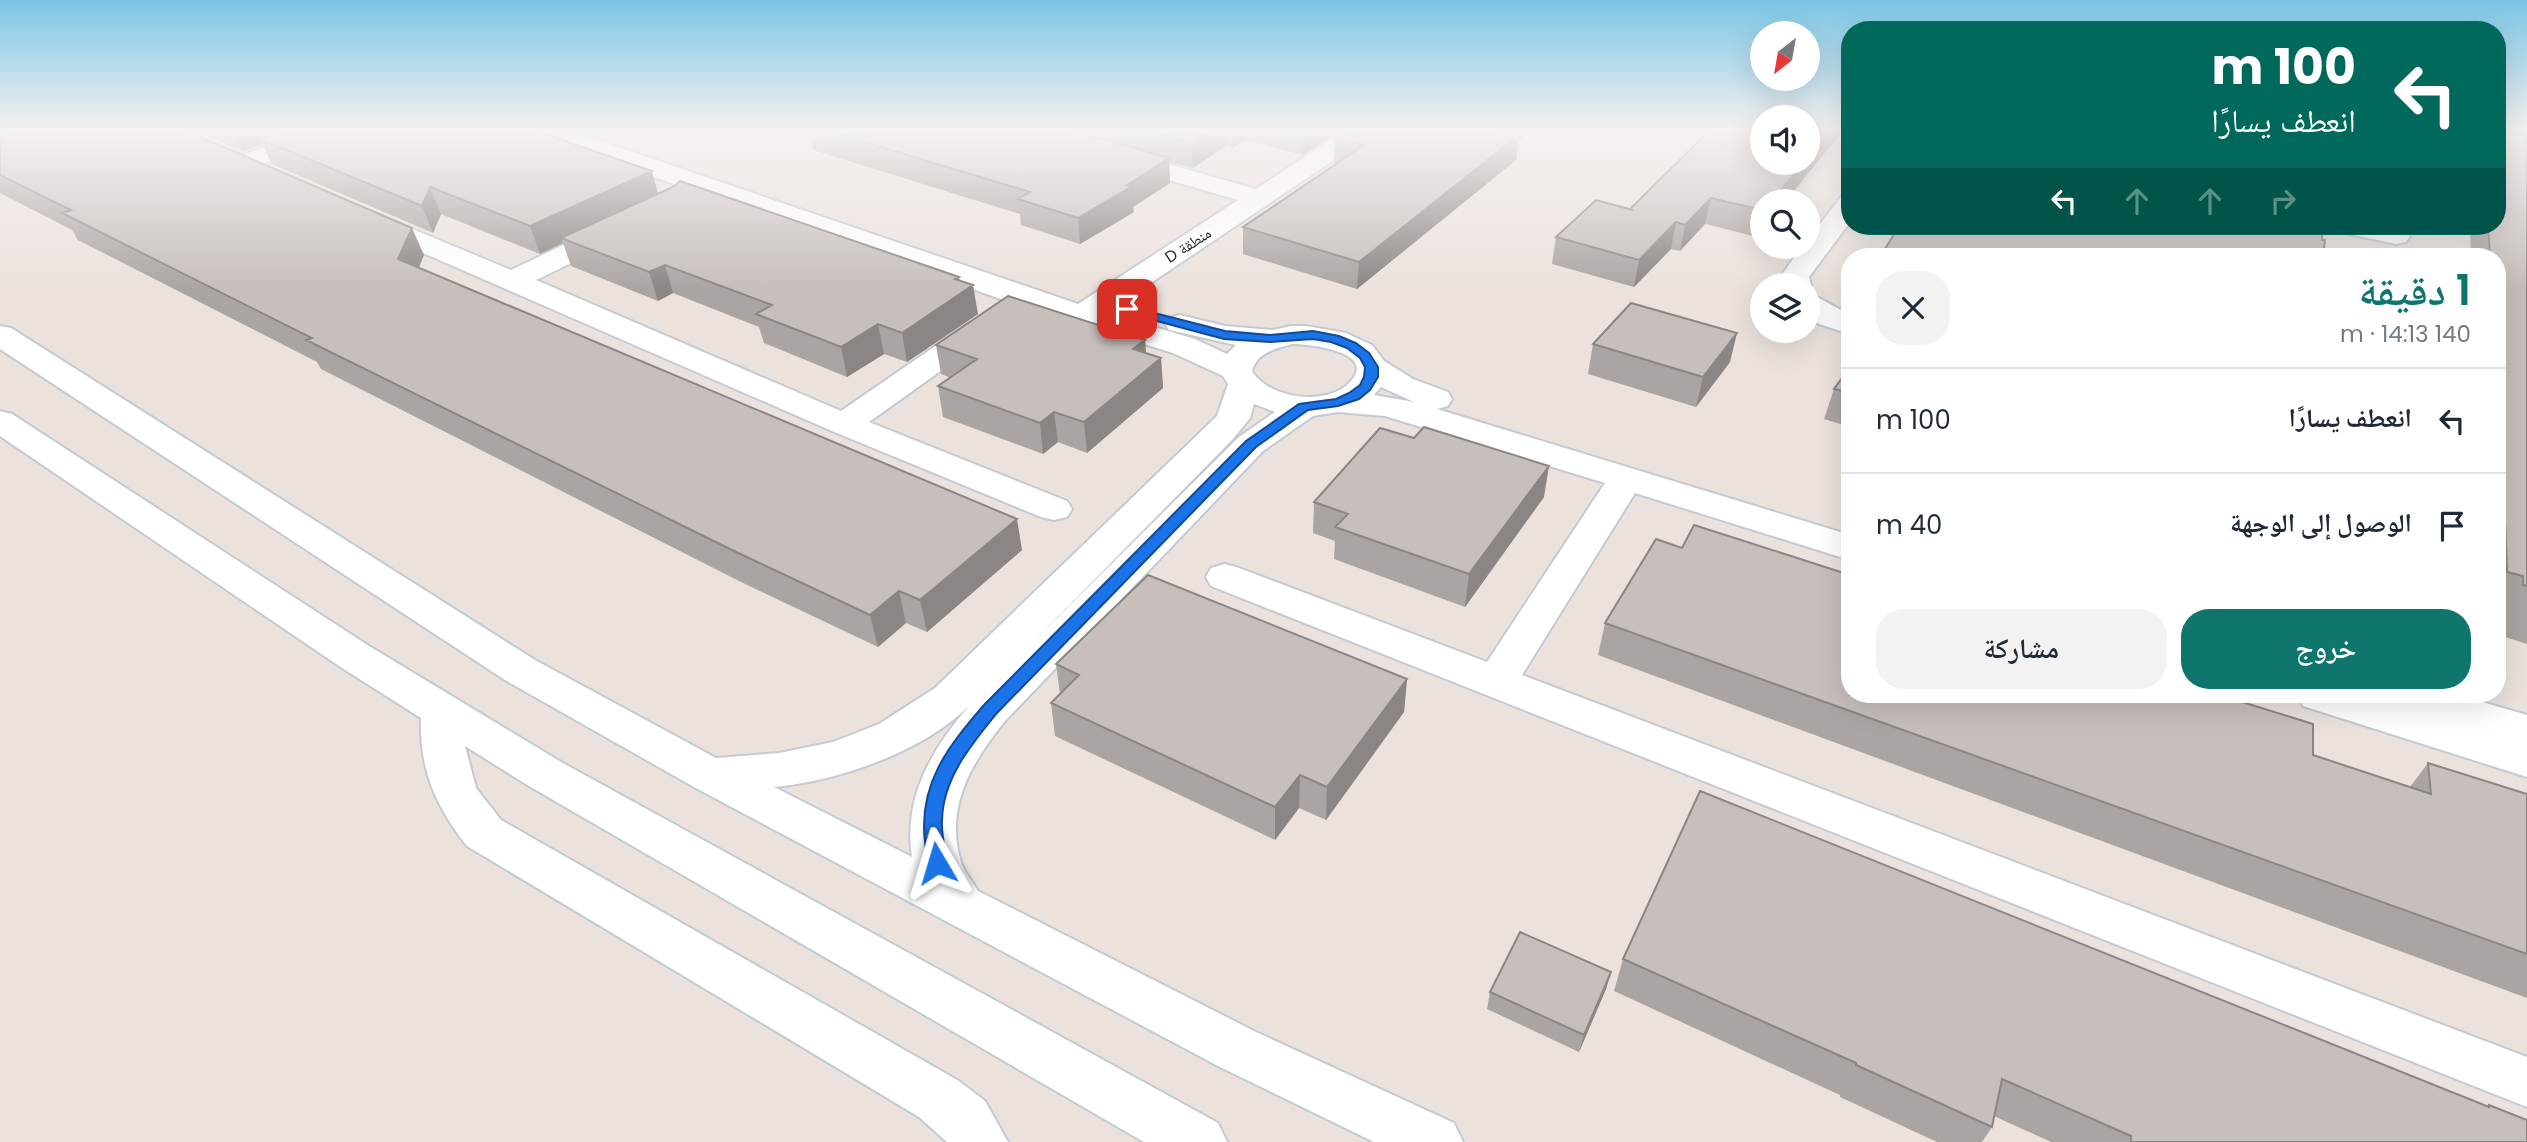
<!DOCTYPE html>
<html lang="ar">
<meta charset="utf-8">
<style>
:root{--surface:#fff;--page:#f2f2f3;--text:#1f2937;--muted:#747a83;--line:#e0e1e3;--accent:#0f766e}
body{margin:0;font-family:Poppins,"Noto Naskh Arabic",sans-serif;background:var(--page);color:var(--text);direction:rtl;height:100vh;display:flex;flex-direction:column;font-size:26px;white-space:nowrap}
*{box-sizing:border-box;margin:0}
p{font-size:23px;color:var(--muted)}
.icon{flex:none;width:38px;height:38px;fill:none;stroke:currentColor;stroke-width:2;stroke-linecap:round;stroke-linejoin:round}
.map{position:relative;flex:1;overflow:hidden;direction:ltr}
.details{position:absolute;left:1841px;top:248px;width:665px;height:455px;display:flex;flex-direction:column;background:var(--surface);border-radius:28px;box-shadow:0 7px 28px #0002;direction:rtl}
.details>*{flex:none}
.hud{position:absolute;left:1841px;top:21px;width:665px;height:214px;border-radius:28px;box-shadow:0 7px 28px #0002;direction:rtl;background:#00695c;color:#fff;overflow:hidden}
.needle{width:46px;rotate:211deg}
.fabs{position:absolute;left:1750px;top:21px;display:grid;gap:14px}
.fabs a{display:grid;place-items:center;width:70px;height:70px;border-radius:50%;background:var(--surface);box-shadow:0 7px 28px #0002;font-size:35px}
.pin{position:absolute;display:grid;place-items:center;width:60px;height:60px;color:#fff;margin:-30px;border-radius:14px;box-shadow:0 4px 10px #0006}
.me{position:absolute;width:77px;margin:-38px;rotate:353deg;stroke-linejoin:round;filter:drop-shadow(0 0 5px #0008)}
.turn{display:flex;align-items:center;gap:24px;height:147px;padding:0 35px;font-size:32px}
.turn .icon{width:91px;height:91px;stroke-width:2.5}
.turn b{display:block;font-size:49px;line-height:60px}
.lanes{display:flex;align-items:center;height:66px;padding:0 35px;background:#0003;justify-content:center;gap:35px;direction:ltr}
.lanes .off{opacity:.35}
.round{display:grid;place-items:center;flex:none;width:74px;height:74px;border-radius:28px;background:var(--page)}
.headline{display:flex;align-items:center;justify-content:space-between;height:119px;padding:0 35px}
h1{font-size:42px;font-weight:600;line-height:52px;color:var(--accent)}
.cta{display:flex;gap:14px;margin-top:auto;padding:14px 35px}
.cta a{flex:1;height:80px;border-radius:28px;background:var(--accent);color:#fff;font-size:28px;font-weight:600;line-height:80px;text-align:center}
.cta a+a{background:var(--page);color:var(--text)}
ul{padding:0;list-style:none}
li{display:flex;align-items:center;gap:21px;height:105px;padding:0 35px;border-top:2px solid var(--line)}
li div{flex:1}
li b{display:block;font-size:26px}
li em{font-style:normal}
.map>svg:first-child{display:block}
</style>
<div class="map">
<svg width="2527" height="1142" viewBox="0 0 2527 1142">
<rect width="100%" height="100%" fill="#ebe2dd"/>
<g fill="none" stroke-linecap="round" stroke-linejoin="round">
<defs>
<path id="minor" d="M310,130h35l-3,5 -90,33 -9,3 -9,-3 -4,-5 4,-5z
M532,130h36l510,174 160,-104 -225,-65 -3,-5h39l207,59 89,-59h29l-3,5 -265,178 89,26 32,15 9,-9 -67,-15 -4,-6 4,-6 11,-3 45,11 48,4 18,-4h15l40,7 26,12 12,16 29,18 35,13 4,7 -4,7 -11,3 413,126v25l-215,-67 -113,182 1005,382v50l-1316,-521 -5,-9 5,-9 14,-4 14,4 248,94 118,-179 -220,-67 -47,-4 -25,4 -50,35 -258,270c-33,41 -61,86 -44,141 3,10 12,20 17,29l278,141 198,91 9,19h-89l-156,-76 -524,-279 -189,-107 -505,-331v-23l11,2 524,332 181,98 63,-5 54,-11 46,-18 56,-36 282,-272 11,-32 -5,-8 -50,-23 -158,-49 -480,-169zM1292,344c15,0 87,7 58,38 -23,25 -81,17 -98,-11 5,-19 24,-22 40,-27zM1381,387l33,15 -40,-7zM1254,404l21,8 -36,25 -208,207 201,-204 18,-22zM969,706c-38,44 -66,92 -57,151l-138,-70c65,-6 148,-35 195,-81z
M1850,195v27l-41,55 2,8 -3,4v-4h-26l-2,-8 22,-30h6v-7l33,-43z
M369,211l142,59 92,-44 10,-2 10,2 4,6 -4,6 -87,42 305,131 128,-88 11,-3 11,3 4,6 -4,6 -122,87 198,79 5,8 -5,8 -13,3 -13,-3 -209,-86 -473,-206 -3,-6 3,-6z
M2336,226h51l19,4 4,6 -4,6 -10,2 -56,-12z
M1808,295l11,3 31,17v19l-31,-10 -11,-7z
M0,411l12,3 357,232 192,116 657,361 9,19h-83l-615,-356 -64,-40 11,42 25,32 458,261 26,20 23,41h-61l-28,-25 -452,-271c-31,-39 -48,-77 -46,-128l-82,-52 -339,-230z
M2297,695h70l24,7 -4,-7h71l69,20v62l-224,-71z"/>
</defs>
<!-- minor casing -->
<use href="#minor" stroke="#c5cad2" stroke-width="4"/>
<!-- minor -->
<use href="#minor" fill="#fff" fill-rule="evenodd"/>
</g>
<!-- wall -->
<path fill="#aaa4a2" d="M0,130l424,125 -5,12 603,283 -95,82 -21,-9 -28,24 -137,-65 -420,-213 -4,-7 -239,-122 -6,-10 -72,-37z
M194,130h340l124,64 301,87 19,33 -71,48 -23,-8 -37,23 -83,-34 -5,-16 -86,-34 -15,8 -87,-35 -8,-23 -23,11 -99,-40 -8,19 -161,-69 -10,-20 -19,7z
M809,130h531l-37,25 -58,-15 -13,8 -6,-2 -33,22 -24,-6 1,21 -37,24 1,5 -54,32 -59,-19 -1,-11 -207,-64z
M1347,130h184l-13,11 -2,19 -159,129 -114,-35v-27l94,-64h-3l1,-25z
M1710,130l52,71v30l-5,6 -52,-13 -25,27 -9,-2 -37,38 -82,-23 4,-27 74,-28z
M2527,130v514l-22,-7 -1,-19 -5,-1v-8l-2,-1v-351h-26l-1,-31h27z
M2322,240l1,17h-441l3,-8z
M1145,340l1,13 15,5 2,30 -76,65 -29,-11 -15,12 -100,-37 -5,-31 13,-8 -10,-4 -5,-29z
M1593,344l137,18 -34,45 -108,-33z
M1850,367v60l-26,-8 10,-30z
M1544,497l-79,110 -131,-48 1,-18 -22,-8 1,-31z
M1682,548l168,147 463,60 97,32 18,-24 99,31v204l-929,-343 7,-32z
M1056,664l351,15 -3,33 -78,108 -27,-12 -24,32 -220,-104 -4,-33 9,-9z
M1623,959l864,147 2,-1 38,37h-476l-57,-26 -2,11 -10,15h-45l-97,-45v-2l-226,-104z
M1611,972l-5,17 -27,63 -92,-43 3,-17z"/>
<!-- shaded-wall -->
<path fill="#8b8684" d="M233,130h69l-42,9 2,5 -19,7z
M1212,130h13l1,16 -33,22 -1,-25z
M1232,130h12l1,10 -13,8z
M1303,130h37l-37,25z
M1503,130h28l-13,11 -2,19 -159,129 2,-27z
M1830,130h13l-57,71h-14l31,-38h5v-6z
M1169,158l1,25 -37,24 1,5 -54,32 -2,-26z
M652,171l7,26 -98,41 2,5 -23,11 -10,-28z
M430,187l11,27 -8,19 -11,-27z
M1711,198l-6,26 -25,27 5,-26z
M1762,217v14l-5,6z
M1676,222l-5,27 -37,38 5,-27z
M412,228l12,27 -13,31 -13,-27z
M665,265l8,28 -15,8 -9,-29z
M959,277l2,16 12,-8 5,29 -71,48 -5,-29 53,-54z
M878,324l6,30 -37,23 -6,-30z
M1737,333l-7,29 -34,45 7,-30z
M1145,340l2,29 -14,-20z
M1161,358l2,30 -76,65 -3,-31z
M1054,412l4,30 -15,12 -3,-31z
M1549,466l-5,31 -79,110 4,-33z
M1017,519l5,31 -95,82 -7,-32z
M899,591l7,32 -28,24 -8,-32z
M1407,679l-3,33 -78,108 1,-33z
M1300,775l-1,33 -24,32v-33z
M1611,972l-5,17 -27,63 5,-17z"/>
<!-- building -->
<path fill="#c6bfbc" stroke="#8b8684" stroke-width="2" d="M0,130h184l228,98 -14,31 619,260 -97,81 -21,-9 -29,24 -138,-65 -426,-210 6,-2 -250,-125 9,-3 -71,-35z
M283,130h251l118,41 -122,55 -100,-39 -8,19 -162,-67z
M824,130h246l99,28 -42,27 5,1 -54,32 -60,-19 12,-7z
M1145,130h67l-20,13z
M1347,130h156l-1,1 17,4 -160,127 -116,-35 121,-82 -29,-7z
M1710,130h52v33h41l-31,38h-10v9l-51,-12 -26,27 -9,-3 -37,38 -83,-23 40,-37 37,10 -3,-1z
M1808,130h22l-22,27z
M2497,130h30v456l-4,-1v-9l-16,-4 -6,-161 -4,-1v-153h-7l-2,-31h9z
M680,181l279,96 -4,2 18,6 -71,48 -24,-9 -37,23 -85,-33 16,-9 -107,-40 -16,7 -88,-34 114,-52z
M1899,226h424l-1,14h3l-2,17h-409l-29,-8z
M1008,296l137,44 -12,9 28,9 -77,64 -30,-10 -14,11 -102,-37 39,-27 -41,-14z
M1631,303l106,30 -34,44 -110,-33z
M1850,367v26l-16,-4z
M1424,427l125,39 -80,108 -134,-47 13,-13 -34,-12 66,-74 34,10z
M1694,525l156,50v120h370l93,29v31l118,39 -3,-31 99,31v160l-922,-331 51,-84 26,9z
M1148,575l259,104 -80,108 -27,-12 -25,32 -224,-104 28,-28 -23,-11z
M1700,791l789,316v-2l38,15v22h-396v-6l-129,-57 -10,48 -136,-62v-2l-233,-104z
M1520,932l91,40 -27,63 -94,-43z"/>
<!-- sky -->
<linearGradient id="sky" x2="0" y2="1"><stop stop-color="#7bc5e6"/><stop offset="0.45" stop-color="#f6f2f0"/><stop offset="1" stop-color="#f6f2f0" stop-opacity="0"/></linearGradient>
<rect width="2527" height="290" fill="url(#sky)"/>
<!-- route -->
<path fill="#1a73e8" stroke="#114b97" stroke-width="2" d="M1127,306l98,25 45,4 43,-4 26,5 17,7 13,10 9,14v10l-8,13 -11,9 -21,7 -30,4 -52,37 -260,267c-25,31 -53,64 -54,106 -1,14 3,29 5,43l-3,6 -7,2 -7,-2c-4,-8 -4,-18 -5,-27 -7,-58 23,-95 59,-137l262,-264 53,-37 37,-5 13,-6 11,-8 4,-8 1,-10 -5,-9 -13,-10 -16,-6 -18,-3 -43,3 -46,-3 -101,-27v-5z"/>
<g text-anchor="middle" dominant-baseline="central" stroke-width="5" stroke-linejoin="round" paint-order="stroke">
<!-- far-street labels -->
<g font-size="16" fill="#2a2a2a" stroke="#fff">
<text transform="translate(1188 245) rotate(-33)">D منطقة</text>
</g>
</g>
</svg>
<div class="fabs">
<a><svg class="needle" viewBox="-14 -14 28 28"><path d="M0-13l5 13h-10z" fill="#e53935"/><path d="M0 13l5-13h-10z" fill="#747a83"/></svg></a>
<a><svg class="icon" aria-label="sound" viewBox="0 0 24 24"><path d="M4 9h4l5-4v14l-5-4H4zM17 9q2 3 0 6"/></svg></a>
<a><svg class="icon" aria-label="search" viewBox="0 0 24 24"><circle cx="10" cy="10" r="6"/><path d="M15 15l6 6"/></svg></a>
<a><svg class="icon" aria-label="layers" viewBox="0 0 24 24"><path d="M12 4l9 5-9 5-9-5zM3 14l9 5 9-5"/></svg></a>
</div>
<div class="pin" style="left:1127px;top:309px;background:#d93025"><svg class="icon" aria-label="arrive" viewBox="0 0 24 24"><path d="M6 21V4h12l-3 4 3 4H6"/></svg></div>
<svg class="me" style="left:937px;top:863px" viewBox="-20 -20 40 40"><path d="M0-17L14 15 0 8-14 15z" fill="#1a73e8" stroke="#fff" stroke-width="4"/></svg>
<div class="hud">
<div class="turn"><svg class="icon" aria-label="left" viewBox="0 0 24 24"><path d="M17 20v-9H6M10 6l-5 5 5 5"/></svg><div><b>100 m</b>انعطف يسارًا</div></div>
<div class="lanes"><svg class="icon" aria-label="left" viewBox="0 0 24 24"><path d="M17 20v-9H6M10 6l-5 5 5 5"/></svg><svg class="icon off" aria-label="ahead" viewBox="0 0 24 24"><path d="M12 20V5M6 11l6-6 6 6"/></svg><svg class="icon off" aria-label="ahead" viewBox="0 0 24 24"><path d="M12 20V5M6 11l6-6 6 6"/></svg><svg class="icon off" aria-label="right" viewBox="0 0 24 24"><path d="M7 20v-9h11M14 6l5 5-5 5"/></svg></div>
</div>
<section class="details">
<div class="headline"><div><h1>1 دقيقة</h1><p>140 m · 14:13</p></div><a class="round"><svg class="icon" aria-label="close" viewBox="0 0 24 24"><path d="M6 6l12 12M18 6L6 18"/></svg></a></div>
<ul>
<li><svg class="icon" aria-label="left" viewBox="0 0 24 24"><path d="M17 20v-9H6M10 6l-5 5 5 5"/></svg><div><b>انعطف يسارًا</b></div><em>100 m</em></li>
<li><svg class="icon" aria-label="arrive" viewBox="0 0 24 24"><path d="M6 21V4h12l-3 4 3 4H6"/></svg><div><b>الوصول إلى الوجهة</b></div><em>40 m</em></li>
</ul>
<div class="cta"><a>خروج</a><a>مشاركة</a></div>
</section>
</div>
